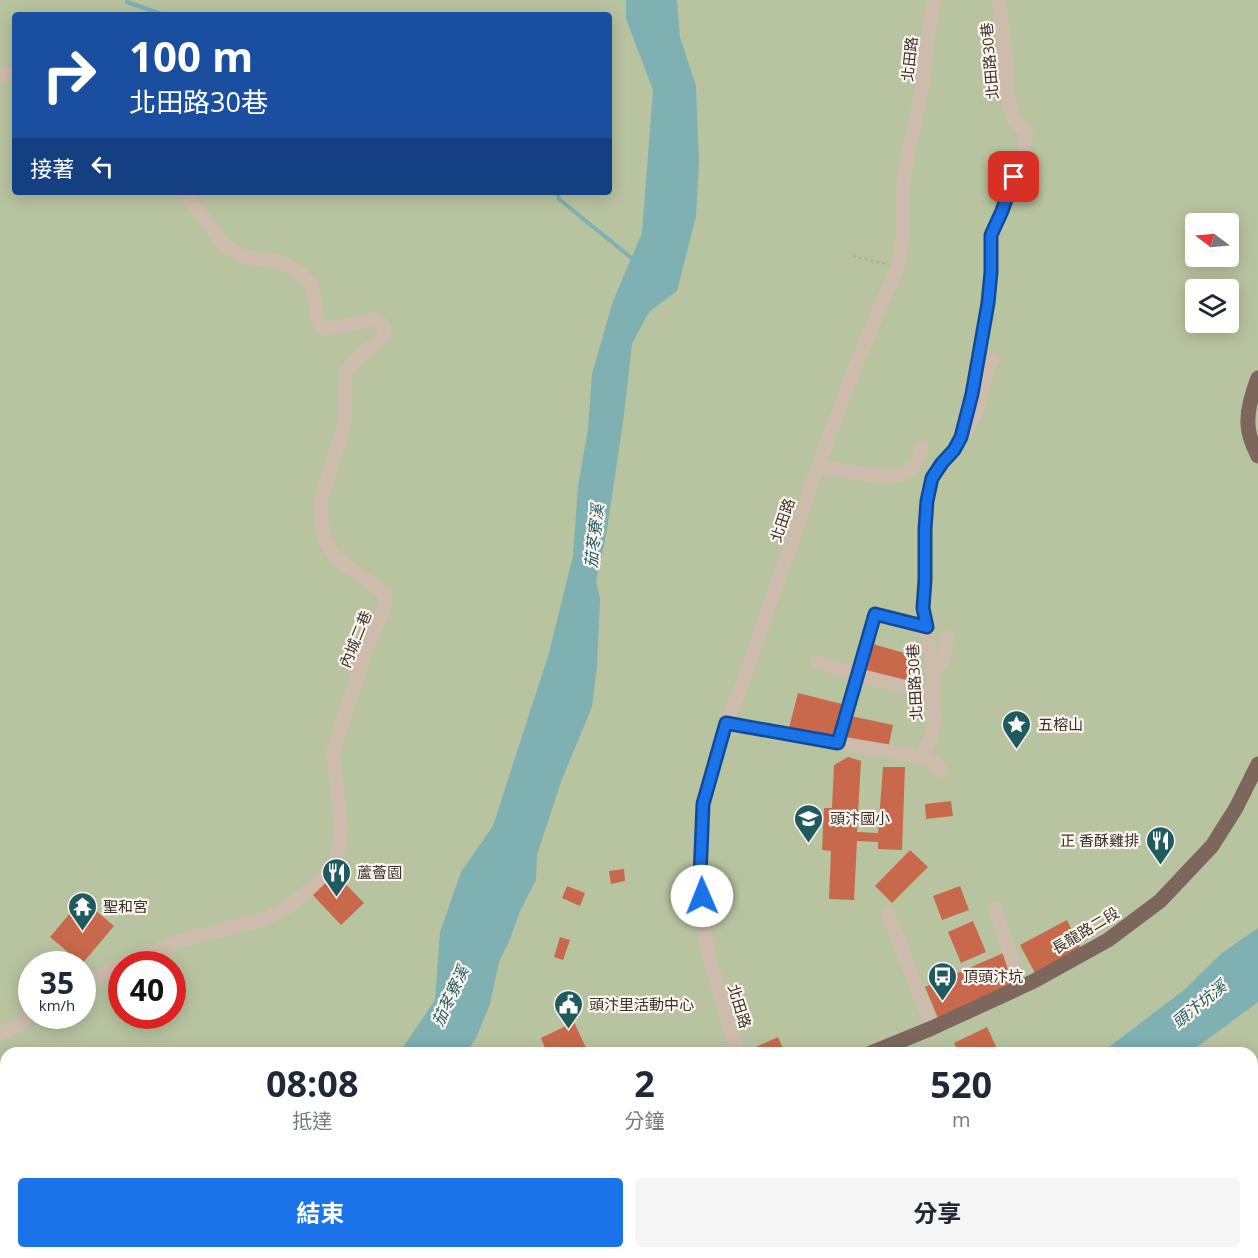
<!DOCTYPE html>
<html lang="zh-TW">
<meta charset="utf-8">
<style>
:root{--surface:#fff;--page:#f6f6f7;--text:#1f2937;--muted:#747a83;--accent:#1a73e8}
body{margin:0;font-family:"Open Sans","Noto Sans TC",sans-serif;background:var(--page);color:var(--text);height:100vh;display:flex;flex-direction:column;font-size:22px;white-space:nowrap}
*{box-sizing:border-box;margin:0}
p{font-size:20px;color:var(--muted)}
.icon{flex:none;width:33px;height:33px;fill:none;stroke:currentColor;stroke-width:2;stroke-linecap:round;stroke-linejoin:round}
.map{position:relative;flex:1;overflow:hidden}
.drawer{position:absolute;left:0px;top:1047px;width:1258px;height:212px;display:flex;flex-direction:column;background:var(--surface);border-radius:18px 18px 0 0;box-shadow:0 3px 15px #0003}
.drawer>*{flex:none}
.banner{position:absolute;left:12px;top:12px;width:600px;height:183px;border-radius:6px;box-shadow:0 3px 15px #0003;background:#1a4fa0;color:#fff;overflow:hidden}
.needle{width:39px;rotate:286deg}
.tools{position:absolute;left:1185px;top:213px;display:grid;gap:12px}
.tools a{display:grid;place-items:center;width:54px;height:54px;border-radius:6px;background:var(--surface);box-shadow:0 3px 15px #0003;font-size:30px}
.speed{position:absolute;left:18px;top:951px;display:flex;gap:12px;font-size:30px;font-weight:700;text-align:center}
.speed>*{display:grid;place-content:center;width:78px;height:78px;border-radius:50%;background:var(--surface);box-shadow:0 3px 15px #0003;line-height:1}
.speed small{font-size:15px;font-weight:400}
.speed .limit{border:9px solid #d22;background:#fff;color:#111}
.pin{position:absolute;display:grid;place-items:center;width:51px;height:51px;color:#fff;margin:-26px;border-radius:12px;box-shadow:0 3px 9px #0006}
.me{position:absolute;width:66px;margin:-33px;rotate:359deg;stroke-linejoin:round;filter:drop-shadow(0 0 4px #0008)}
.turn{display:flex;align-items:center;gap:21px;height:126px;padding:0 18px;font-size:27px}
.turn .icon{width:78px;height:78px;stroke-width:2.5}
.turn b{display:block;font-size:42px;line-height:51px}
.then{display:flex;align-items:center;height:57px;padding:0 18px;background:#0003;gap:12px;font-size:22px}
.eta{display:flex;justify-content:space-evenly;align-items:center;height:102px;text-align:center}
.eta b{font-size:36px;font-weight:700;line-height:42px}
.primary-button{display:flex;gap:12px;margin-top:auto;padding:12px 18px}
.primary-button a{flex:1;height:69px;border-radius:6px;background:var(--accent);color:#fff;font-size:24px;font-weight:700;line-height:69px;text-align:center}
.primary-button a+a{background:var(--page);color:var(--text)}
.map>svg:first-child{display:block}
</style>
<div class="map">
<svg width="1258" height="1258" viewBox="0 0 1258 1258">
<rect width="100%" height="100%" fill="#f4ebe1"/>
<!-- green -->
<path fill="#b8c4a0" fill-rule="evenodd" d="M0,0h1258v1258h-1258zM15,15h594v177h-594zM1196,224h32v32h-32zM1196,290h32v32h-32zM32,964h50v52h-50zM122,964h50v52h-50zM6,1053h1246v199h-1246z"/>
<!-- water -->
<path fill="#7fb0b2" d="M626,0h51l3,37 16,49 3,75 -3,55 -19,75 -28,21 -17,32 -8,71 -18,121 -10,45 4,18 -3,68 -5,40 -30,72 -25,76 -1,25 -15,29 -11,30 -11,23 -9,42 -14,34 -10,15h-67l36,-53 5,-68 21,-60 32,-46 56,-173 24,-97 5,-70 10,-57 4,-55 21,-73 29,-68 11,-143 -27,-71z
M1258,928v74l-69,51h-88l83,-63 38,-37z
M6,1195v57l31,1 -14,5h-23v-62z
M878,1253v-1l57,1 -7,5h-57z"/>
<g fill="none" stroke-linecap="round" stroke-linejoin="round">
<!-- stream -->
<path stroke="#7fb0b2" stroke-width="4" d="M127,2l37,13
M557,192l2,7 75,61"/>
</g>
<!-- building -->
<path fill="#c8694b" d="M873,644l45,13 -8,26 -45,-13z
M798,693l44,11 -8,35 -45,-11z
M851,716l42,9 -5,24 -42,-9z
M848,757l13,4 -4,71 21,1 5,-66h22l-3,83 -24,-1v-7l-21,-1 -3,59 -25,-1 2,-48 -9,-1 2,-42h8l2,-43z
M951,801l2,15 -27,3 -1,-15z
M910,850l18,17 -36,36 -17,-17z
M624,869l1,12 -14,3 -2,-13z
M334,872l30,31 -23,22 -32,-34z
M567,886l18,7 -5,13 -18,-8z
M960,886l9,24 -27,10 -9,-24z
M82,899l32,27 -32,38 -32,-27z
M1067,920l14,29 -46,24 -15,-28z
M973,921l13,31 -25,11 -13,-31z
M560,937l10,3 -7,20 -9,-3z
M1008,951l13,30 -83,37 -13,-31z
M574,1022l13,28 -6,3h-34l-6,-15z
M987,1027l12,26h-40l-5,-10z
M778,1037l7,16h-35l7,-3 -1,-3z
M198,1252h18l1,6h-18z
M274,1252h11l1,6h-12z
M559,1252h22l3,6h-21z
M615,1252h54l3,6h-66z"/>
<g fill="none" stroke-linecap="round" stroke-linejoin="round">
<!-- path -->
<path stroke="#b9a596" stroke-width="2" stroke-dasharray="3 3" stroke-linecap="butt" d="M853,256l33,8"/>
<!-- minor -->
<path stroke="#cdbbac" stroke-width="14" d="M0,75h15
M966,431l9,-15 14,-50 4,-6
M818,466c19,3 75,17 89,6 9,-7 11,-15 15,-25
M817,662l40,13 77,19
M933,670c13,-10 13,-18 14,-33
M726,724l195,33 10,-19 3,-15 -1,-53 -10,-62 2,-28v-51l2,-28 5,-23 10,-15 12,-13 7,-13 10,-43 17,-91 3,-32v-36l11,-24 8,-22 14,-40 3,-16 -12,-12 -6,-17 -2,-18v-23l-8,-63
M838,743l37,-129 52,13
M921,757l13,5 7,9
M995,909l26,77
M888,913l44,115
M122,964l60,-24 83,-21 20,-10 18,-14 25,-24 7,-10 4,-12 2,-21 -8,-77 32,-98 21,-50 -1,-7 -4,-6 -45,-32 -12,-20 -3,-22v-16l24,-78 1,-50 8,-11 29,-24 2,-8 -3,-5 -9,-5 -37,9h-13l-6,-10 -2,-17 -3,-15 -13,-14 -19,-10 -35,-5 -19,-10 -42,-55
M82,987l31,-19 9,-3
M0,1034l35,-18
M737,1053l-30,-104 -7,-72 3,-73 23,-80 18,-45 74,-213 39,-104 41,-96 5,-32v-49l5,-31 15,-70 4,-44 7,-40
M578,1252l3,6
M969,1258l9,-6
M1034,1258l8,-6"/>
<!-- major -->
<path stroke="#7d675c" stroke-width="15" d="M1258,378c-5,13 -11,32 -10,46 0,11 5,22 10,32
M871,1053l61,-25 102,-47 74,-41 52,-39 52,-55 24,-38 22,-44
M496,1258l9,-6"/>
</g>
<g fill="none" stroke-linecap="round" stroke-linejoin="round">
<defs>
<path id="route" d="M702,896l-2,-19 3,-73 23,-81 112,20 37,-129 52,13 -4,-19 2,-28v-51l2,-28 5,-23 10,-15 12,-13 7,-13 11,-43 16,-91 3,-31v-37l11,-24 12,-34"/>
</defs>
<!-- route casing -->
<use href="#route" stroke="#114b97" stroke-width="15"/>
<!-- route -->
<use href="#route" stroke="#1a73e8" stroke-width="10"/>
</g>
<!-- icons -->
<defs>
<symbol id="sight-pin" viewBox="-11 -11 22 30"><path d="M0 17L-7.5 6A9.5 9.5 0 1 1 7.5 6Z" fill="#1f5a5e" stroke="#fbf5ee"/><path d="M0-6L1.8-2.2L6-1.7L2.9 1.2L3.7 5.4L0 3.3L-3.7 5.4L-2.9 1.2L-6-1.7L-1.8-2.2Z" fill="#fff"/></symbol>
<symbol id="school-pin" viewBox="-11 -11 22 30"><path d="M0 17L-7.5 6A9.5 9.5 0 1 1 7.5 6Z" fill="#1f5a5e" stroke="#fbf5ee"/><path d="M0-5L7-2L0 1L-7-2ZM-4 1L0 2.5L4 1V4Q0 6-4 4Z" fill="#fff"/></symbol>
<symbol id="restaurant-pin" viewBox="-11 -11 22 30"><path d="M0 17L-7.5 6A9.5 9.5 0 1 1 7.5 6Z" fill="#1f5a5e" stroke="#fbf5ee"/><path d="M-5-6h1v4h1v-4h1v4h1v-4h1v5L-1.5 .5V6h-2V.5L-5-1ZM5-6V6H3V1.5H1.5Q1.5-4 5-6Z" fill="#fff"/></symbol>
<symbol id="temple-pin" viewBox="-11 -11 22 30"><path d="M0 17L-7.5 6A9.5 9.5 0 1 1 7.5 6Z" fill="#1f5a5e" stroke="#fbf5ee"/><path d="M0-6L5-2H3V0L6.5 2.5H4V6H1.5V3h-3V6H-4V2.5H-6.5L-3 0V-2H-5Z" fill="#fff"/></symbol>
<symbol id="bus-pin" viewBox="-11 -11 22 30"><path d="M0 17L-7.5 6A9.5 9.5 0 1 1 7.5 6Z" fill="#1f5a5e" stroke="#fbf5ee"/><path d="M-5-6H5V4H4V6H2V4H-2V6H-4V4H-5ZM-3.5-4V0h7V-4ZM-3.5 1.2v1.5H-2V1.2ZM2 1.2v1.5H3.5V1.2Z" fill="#fff"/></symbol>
<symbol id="civic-pin" viewBox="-11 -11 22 30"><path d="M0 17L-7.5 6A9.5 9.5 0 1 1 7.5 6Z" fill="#1f5a5e" stroke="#fbf5ee"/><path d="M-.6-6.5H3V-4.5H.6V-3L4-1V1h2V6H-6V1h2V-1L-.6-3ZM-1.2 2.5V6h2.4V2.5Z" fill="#fff"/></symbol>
</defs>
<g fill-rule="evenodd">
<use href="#sight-pin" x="1000" y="708" width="33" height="45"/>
<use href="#school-pin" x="792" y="802" width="33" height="45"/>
<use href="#restaurant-pin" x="1144" y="824" width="33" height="45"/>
<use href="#restaurant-pin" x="320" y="856" width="33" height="45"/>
<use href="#temple-pin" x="66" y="890" width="33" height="45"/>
<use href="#bus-pin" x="926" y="960" width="33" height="45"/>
<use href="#civic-pin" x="552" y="988" width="33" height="45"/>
</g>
<g text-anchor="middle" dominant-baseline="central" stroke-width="4.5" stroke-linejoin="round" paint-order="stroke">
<!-- street labels -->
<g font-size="15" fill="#3b302b" stroke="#fbf5ee">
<text transform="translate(909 59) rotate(-84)">北田路</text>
<text transform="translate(989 61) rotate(-95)">北田路30巷</text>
<text transform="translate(782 520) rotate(-71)">北田路</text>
<text transform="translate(355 639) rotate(-68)">內城二巷</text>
<text transform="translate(914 682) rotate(-93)">北田路30巷</text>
<text transform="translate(1085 930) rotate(-31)">長龍路二段</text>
<text transform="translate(740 1006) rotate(73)">北田路</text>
</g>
<!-- poi labels -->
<g font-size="15" fill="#3b302b" stroke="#fbf5ee" text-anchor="start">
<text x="1038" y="724">五榕山</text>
<text x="830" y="818">頭汴國小</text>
<text x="1139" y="840" text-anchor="end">正 香酥雞排</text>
<text x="357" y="872">蘆薈園</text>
<text x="103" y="906">聖和宮</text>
<text x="963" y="976">頂頭汴坑</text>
<text x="589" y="1004">頭汴里活動中心</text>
</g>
<!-- water labels -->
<g font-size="16" font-style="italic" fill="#1f5a5e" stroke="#fbf5ee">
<text transform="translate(594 536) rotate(-84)">茄苳寮溪</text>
<text transform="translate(450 996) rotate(-65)">茄苳寮溪</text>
<text transform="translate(1199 1004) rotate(-39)">頭汴坑溪</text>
</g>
</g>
</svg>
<div class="tools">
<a><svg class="needle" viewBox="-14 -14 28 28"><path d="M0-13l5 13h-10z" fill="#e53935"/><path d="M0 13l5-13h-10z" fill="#747a83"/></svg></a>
<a><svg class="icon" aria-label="layers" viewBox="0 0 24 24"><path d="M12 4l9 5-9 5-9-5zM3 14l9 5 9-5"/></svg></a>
</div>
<div class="speed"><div>35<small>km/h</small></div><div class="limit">40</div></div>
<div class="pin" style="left:1014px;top:177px;background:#d93025"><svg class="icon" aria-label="arrive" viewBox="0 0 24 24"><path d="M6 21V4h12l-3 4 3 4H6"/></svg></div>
<svg class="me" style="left:702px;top:896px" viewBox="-20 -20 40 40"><circle r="19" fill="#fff"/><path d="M0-13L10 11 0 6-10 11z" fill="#1a73e8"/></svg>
<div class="banner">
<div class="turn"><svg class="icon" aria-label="right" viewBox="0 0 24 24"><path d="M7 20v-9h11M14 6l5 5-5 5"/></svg><div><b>100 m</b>北田路30巷</div></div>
<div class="then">接著<svg class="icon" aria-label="left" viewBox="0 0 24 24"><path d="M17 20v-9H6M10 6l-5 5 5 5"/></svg></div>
</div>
<section class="drawer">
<div class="eta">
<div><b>08:08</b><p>抵達</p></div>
<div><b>2</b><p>分鐘</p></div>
<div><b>520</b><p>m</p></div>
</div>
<div class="primary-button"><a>結束</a><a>分享</a></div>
</section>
</div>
